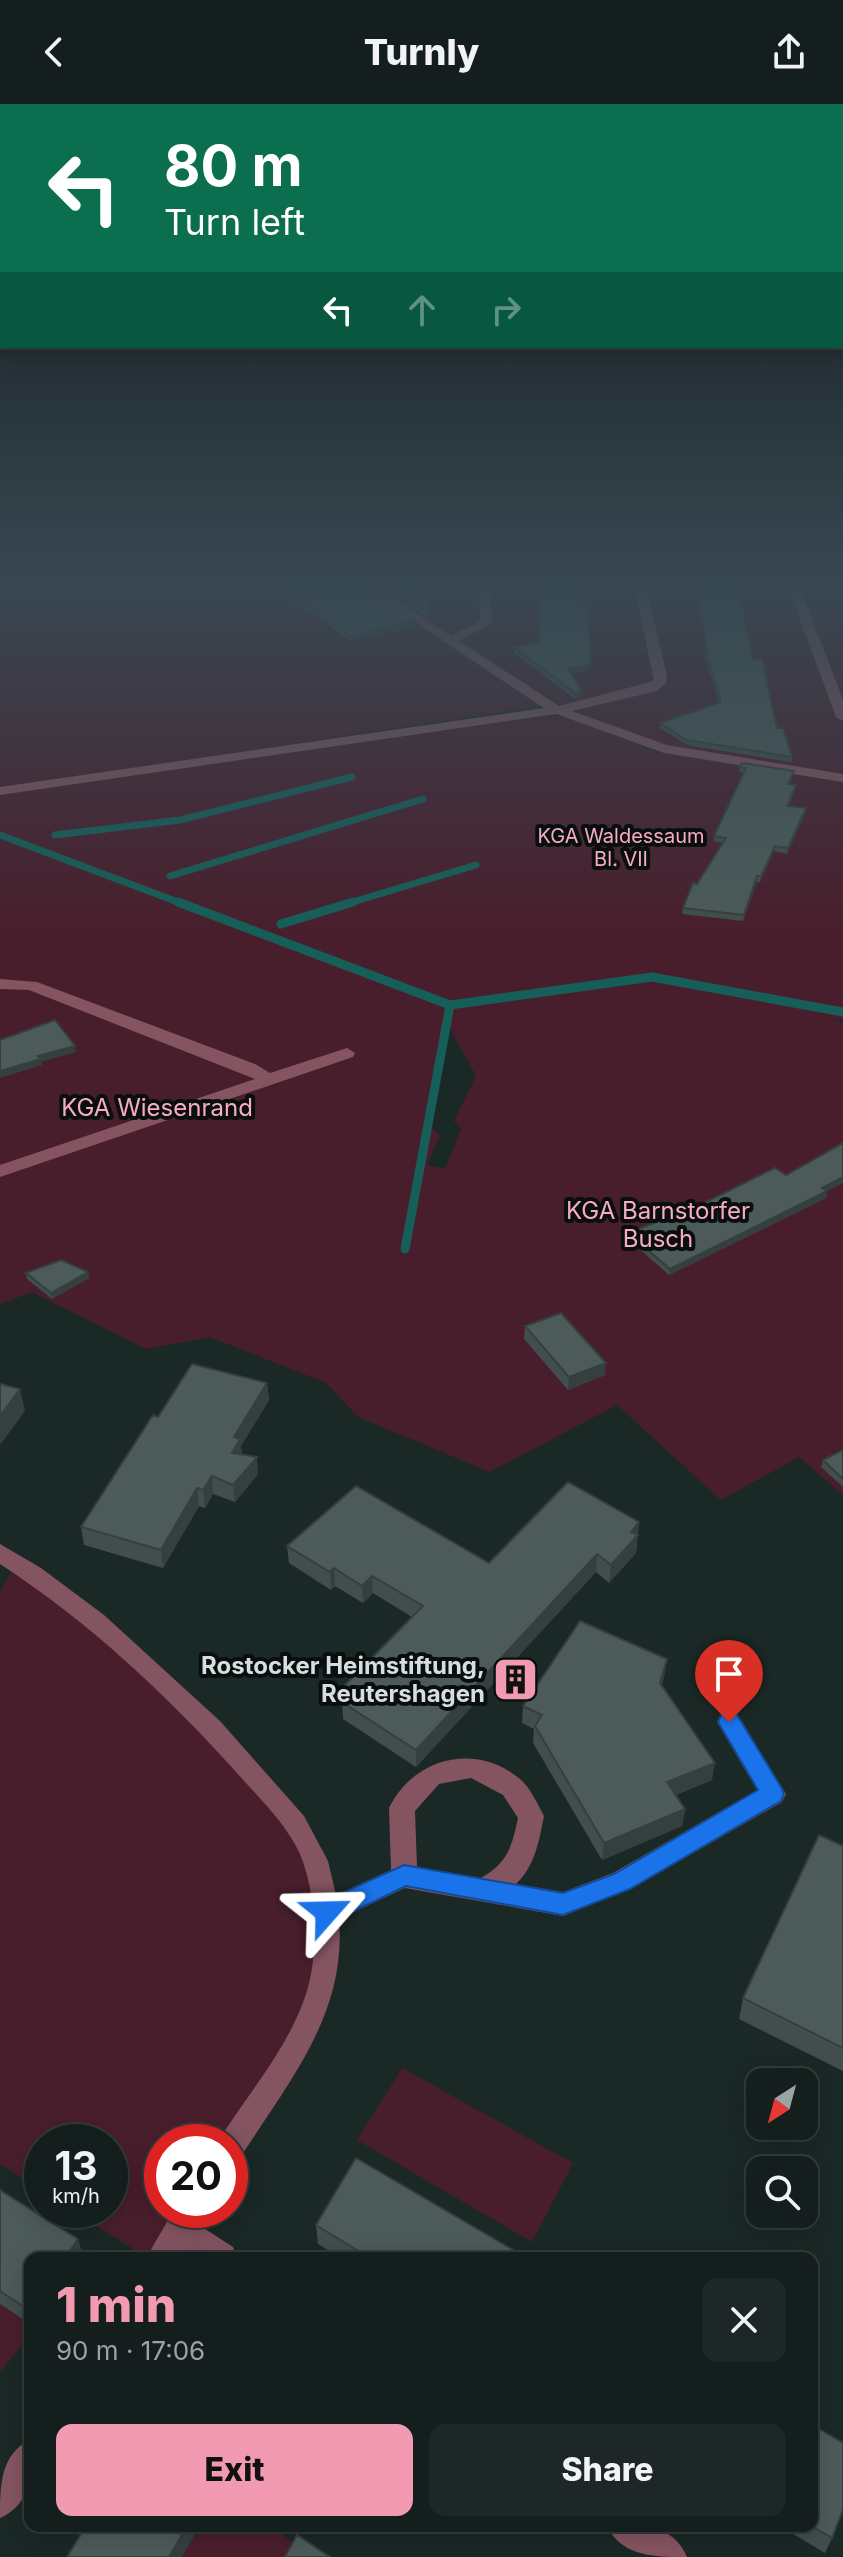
<!DOCTYPE html>
<meta charset="utf-8">
<style>
:root{--surface:#141e1c;--page:#1d2725;--text:#f1f3f6;--muted:#9da2a3;--line:#333c3b;--accent:#f19ab2}
body{margin:0;font-family:Inter,sans-serif;background:var(--page);color:var(--text);height:100vh;display:flex;flex-direction:column;font-size:30px;white-space:nowrap}
*{box-sizing:border-box;margin:0}
p{font-size:26px;color:var(--muted)}
.icon{flex:none;width:44px;height:44px;fill:none;stroke:currentColor;stroke-width:2;stroke-linecap:round;stroke-linejoin:round}
.map{position:relative;flex:1;overflow:hidden}
.drawer{position:absolute;left:24px;top:2148px;width:794px;height:280px;display:flex;flex-direction:column;background:var(--surface);border-radius:16px;box-shadow:0 4px 20px #0003,0 0 0 2px var(--line)}
.drawer>*{flex:none}
.hud{position:absolute;left:0px;top:0px;width:844px;height:244px;box-shadow:0 4px 20px #0003,0 0 0 2px var(--line);background:#0b6e4f;color:#fff;overflow:hidden}
.needle{width:52px;rotate:216deg}
.controls{position:absolute;left:746px;top:1964px;display:grid;gap:16px}
.controls a{display:grid;place-items:center;width:72px;height:72px;border-radius:16px;background:var(--surface);box-shadow:0 4px 20px #0003,0 0 0 2px var(--line);font-size:40px}
.speed{position:absolute;left:24px;top:2020px;display:flex;gap:16px;font-size:40px;font-weight:700;text-align:center}
.speed>*{display:grid;place-content:center;width:104px;height:104px;border-radius:50%;background:var(--surface);box-shadow:0 4px 20px #0003,0 0 0 2px var(--line);line-height:1}
.speed small{font-size:20px;font-weight:400}
.speed .limit{border:12px solid #d22;background:#fff;color:#111}
.pin{position:absolute;display:grid;place-items:center;width:68px;height:68px;color:#fff;margin:-82px -34px;border-radius:50% 50% 50% 0;rotate:-45deg;box-shadow:0 0 8px #0007}
.pin .icon{rotate:45deg}
.me{position:absolute;width:88px;margin:-44px;rotate:65deg;stroke-linejoin:round;filter:drop-shadow(0 0 6px #0008)}
.turn{display:flex;align-items:center;gap:28px;height:168px;padding:0 32px;font-size:36px}
.turn .icon{width:104px;height:104px;stroke-width:2.5}
.turn b{display:block;font-size:56px;line-height:68px}
.lanes{display:flex;align-items:center;height:76px;padding:0 32px;background:#0003;justify-content:center;gap:40px;direction:ltr}
.lanes .off{opacity:.35}
.round{display:grid;place-items:center;flex:none;width:84px;height:84px;border-radius:16px;background:var(--page)}
.head{display:flex;align-items:center;justify-content:space-between;height:136px;padding:0 32px}
h1{font-size:48px;font-weight:800;line-height:60px;color:var(--accent)}
.button{display:flex;gap:16px;margin-top:auto;padding:16px 32px}
.button a{flex:1;height:92px;border-radius:16px;background:var(--accent);color:#111;font-size:32px;font-weight:800;line-height:92px;text-align:center}
.button a+a{background:var(--page);color:var(--text)}
header{display:flex;justify-content:space-between;align-items:center;height:104px;padding:0 32px;background:var(--surface);font-size:36px;font-weight:800}
.map>svg:first-child{display:block}
</style>
<header><svg class="icon" aria-label="back" viewBox="0 0 24 24"><path d="M15 5l-7 7 7 7"/></svg>Turnly<svg class="icon" aria-label="share" viewBox="0 0 24 24"><path d="M12 15V3M7 8l5-5 5 5M5 13v7h14v-7"/></svg></header>
<div class="map">
<svg width="843" height="2453" viewBox="0 0 843 2453">
<rect width="100%" height="100%" fill="#1a2826"/>
<!-- green -->
<path fill="#491e2c" fill-rule="evenodd" d="M0,483h843v189l-147,-23 -45,-11 -96,-38 -555,84z
M553,611l32,9 68,27 190,29v241l-15,-3 15,5v472l-44,-38 -78,43 -104,-95 -127,67 -132,-55 -32,-34 -116,-46 -64,12 -114,-57 -32,12v-509zM447,919l29,53 -22,45 7,8 -16,40 -18,-4 13,-30 -15,-13z
M17,1459l128,102 165,184 15,125 -95,168h-68v68h29l-44,48 -75,-48h38v-68h-68v49l-42,-27v-573z
M402,1964l171,95 -41,79 -175,-102z
M0,2200l30,20v11l-30,37z
M200,2422h74l26,24 -4,7h-114z"/>
<g fill="none" stroke-linecap="round" stroke-linejoin="round">
<!-- stream-far1 -->
<path stroke="#165f59" stroke-width="7" d="M0,731l183,69
M55,731l125,-15 172,-43
M170,772l253,-77
M346,800l130,-39"/>
<!-- stream -->
<path stroke="#165f59" stroke-width="9" d="M178,798l272,103
M281,820l72,-22
M405,1145l45,-244 202,-28 191,35"/>
<!-- minor -->
<path fill="#845461" fill-rule="evenodd" d="M362,483h14l75,49 29,-15 -2,-34h12l2,36 -33,18 100,65 95,-25 -20,-94h12l21,89 -1,7 -9,8 -85,20 95,34 176,29v8l-179,-29 -108,-39 -556,81v-8l544,-79z
M788,483h12l43,113v21l-7,-4z
M0,875l37,3 218,82 15,9 77,-25 8,5 -2,4 -353,120v-12l255,-86 -226,-89 -29,-1z
M0,1440l41,24 63,47 116,106 84,95 24,45 8,34 55,-25 -2,-62c25,-51 87,-66 131,-29 10,8 18,26 24,37 -5,25 -9,50 -28,68l47,8 50,-19 144,-83 -40,-68 3,-7 9,-3 9,3 48,79 -4,8 -151,87 -68,27 -158,-28 -66,31c8,96 -51,163 -99,239l-10,5v-21h-12l2,-4c32,-50 80,-104 91,-164 7,-36 3,-87 -11,-120 -14,-31 -41,-56 -63,-81 -71,-79 -148,-151 -237,-209zM471,1674l32,17 15,23c-6,28 -10,45 -37,60l-64,-11 -2,-56 24,-27z
M174,2106h32l-7,15 34,22 4,11h-42l-12,-8 -5,8h-32z
M30,2336c0,31 4,63 -30,78 0,-31 0,-64 30,-78z
M607,2422c32,0 65,-4 80,31 -32,0 -65,0 -80,-31z"/>
</g>
<!-- wall -->
<path fill="#414e4d" d="M278,483h88l49,39 -64,15 -73,-52z
M382,483h44l1,30z
M526,483h52l5,21 8,55v6l-19,5 10,23 -7,2 -61,-46v-6l25,-5 2,-54 -14,1z
M698,483h40l15,72 24,69 15,29v5l-105,-17 -27,-17v-5l59,-20 -13,-45 -6,-58z
M740,663l53,10 -4,7 6,6 -6,16 17,2 -1,6 -18,40 -13,-3 -14,31h-3l-14,39 -61,-7 1,-6 39,-65 -8,-2v-5l30,-63 -5,-1z
M843,1039v40l-16,8 -1,7 -157,77 -41,-36v-6l158,-58z
M88,1168l1,6 -37,21 -25,-20 -1,-6z
M525,1222l80,49 -37,15 -44,-51z
M267,1279l2,17 -28,46 1,8 16,20 -23,28 -22,-8 -8,14 -6,-2 -36,62 -79,-23 -3,-18 77,-110z
M843,1346v37l-22,-20 2,-7z
M639,1418l-3,31 -27,30 -13,-11 -180,195 -73,-48 -1,-17 3,-4 -1,-12 68,-69 -39,-24 -10,10 -28,-17 -4,4 -42,-27 -2,-17 202,17z
M667,1555l-5,27 50,94 -36,15 9,14 -3,17 -80,34 -69,-117 1,-14 -12,-6 1,-17z
M843,1742v225l-104,-52 4,-21z
M0,2086l78,49 5,19h-53v66l-30,-20z
M316,2121l211,33h-186l-23,-14z
M780,2422h32l20,12 -7,15z"/>
<!-- shaded-wall -->
<path fill="#35403e" d="M415,516v6l-64,15v-5z
M591,559v6l-20,5v-5z
M582,588v5l-7,2v-6z
M806,704l-1,6 -18,40 1,-6z
M775,742l-1,5 -14,31 1,-6z
M757,772v6l-14,39 1,-6z
M75,942l1,6 -35,10 1,3 -42,13v-7l38,-15z
M843,1073v6l-22,11 1,-6z
M827,1087l-1,7 -157,77 1,-6z
M88,1168l1,6 -37,21 -1,-6z
M606,1259l-1,12 -37,15 1,-13z
M267,1279l2,17 -28,46 1,10 -10,-3 2,-16z
M20,1285l5,22 -25,34v-29z
M257,1353l1,17 -23,28 -2,-17z
M212,1372l1,18 -8,14 -2,-18z
M197,1384l2,18 -36,62 -2,-18z
M639,1418l-3,31 -27,30 2,-18 20,-33z
M597,1450l-1,18 -180,195v-17z
M334,1464l1,18 -4,4 -1,-18z
M372,1472l1,17 -10,10 -1,-17z
M667,1555l-3,18 -6,24 2,-18z
M715,1659l-3,17 -47,19 2,-17z
M685,1705l-3,17 -80,34 2,-17z
M78,2135l5,19h-18z
M187,2422h13l-18,31h-13z"/>
<!-- building -->
<path fill="#4c5b59" stroke="#35403e" stroke-width="2" d="M282,483h84l49,33 -64,16z
M390,483h36l1,25z
M542,483h36l2,8h4l-1,13h5l3,55 -20,6 -4,-3 15,26 -7,1 -61,-46 25,-5z
M699,483h39l15,72h9l15,69h6l9,29 -105,-17 -27,-17 61,-21 -14,-49z
M742,659l52,8 -6,13 8,1 -9,21 19,2 -18,40 -13,-2 -14,30h-4l-13,39 -61,-7 10,-25 4,1 29,-46 -12,-2 32,-68 -6,-1z
M55,916l20,26 -37,10 3,3 -41,12v-31z
M843,1039v34l-21,11 5,3 -157,78 -42,-36 70,-27 77,-38 11,7z
M61,1156l27,12 -37,21 -25,-20z
M561,1209l45,50 -37,14 -44,-51z
M192,1260l75,19 -33,54 6,2 -8,14 25,4 -24,28 -21,-9 -9,14 -6,-2 -36,62 -80,-23 72,-112 5,2z
M0,1280l20,5 -20,27z
M843,1346v29l-20,-19z
M568,1378l71,40 -8,10 7,3 -27,30 -14,-11 -181,196 -74,-48 10,-12 -8,-4 79,-80 -51,-30 -10,10 -28,-18 -4,4 -43,-26 69,-60 133,77z
M580,1517l87,38 -7,24 55,80 -48,19 18,27 -81,34 -69,-117 7,-11 -19,-9z
M819,1731l24,11v202l-100,-50z
M356,2054l171,100h-157l-54,-33z
M0,2086l78,49 -13,19h-35l-1,52 -29,-19z
M812,2321l31,18v66l-11,29 -20,-12z
M86,2422h101l-18,31h-102z
M297,2431l33,22h-45z"/>
<!-- sky -->
<linearGradient id="sky" x2="0" y2="1"><stop stop-color="#0e1615"/><stop offset="0.58" stop-color="#384852"/><stop offset="1" stop-color="#384852" stop-opacity="0"/></linearGradient>
<rect width="843" height="827" fill="url(#sky)"/>
<!-- route -->
<path fill="#1a73e8" stroke="#114b97" stroke-width="2" d="M729,1609l8,2 44,72 3,7 -3,7 -151,88 -67,26 -157,-29 -71,34 -8,3 -9,-3 -3,-8 3,-8 86,-39 159,28 51,-19 144,-84 -40,-68 3,-7z"/>
<!-- icons -->
<defs>
<symbol id="building-square" viewBox="-11 -11 22 22"><rect x="-9" y="-9" width="18" height="18" rx="4" fill="#f19ab2" stroke="#090f0e"/><path d="M-4-6H4V6H1V3H-1V6H-4ZM-2.5-4.3h1.7v1.8h-1.7ZM.8-4.3h1.7v1.8H.8ZM-2.5-1h1.7V.8h-1.7ZM.8-1h1.7V.8H.8Z" fill="#111"/></symbol>
</defs>
<g fill-rule="evenodd">
<use href="#building-square" x="490" y="1550" width="51" height="51"/>
</g>
<g text-anchor="middle" dominant-baseline="central" stroke-width="8" stroke-linejoin="round" paint-order="stroke">
<!-- far-park labels -->
<g font-size="20" fill="#f9acc1" stroke="#090f0e">
<text x="621" y="732">KGA Waldessaum<tspan x="621" dy="23">Bl. VII</tspan></text>
</g>
<!-- park labels -->
<g font-size="24" fill="#f9acc1" stroke="#090f0e">
<text x="157" y="1003">KGA Wiesenrand</text>
<text x="658" y="1106">KGA Barnstorfer<tspan x="658" dy="28">Busch</tspan></text>
</g>
<!-- poi labels -->
<g font-size="24" font-weight="bold" fill="#d6dfde" stroke="#090f0e" text-anchor="end">
<text x="485" y="1561">Rostocker Heimstiftung,<tspan x="485" dy="28">Reutershagen</tspan></text>
</g>
</g>
</svg>
<div class="controls">
<a><svg class="needle" viewBox="-14 -14 28 28"><path d="M0-13l5 13h-10z" fill="#e53935"/><path d="M0 13l5-13h-10z" fill="#9da2a3"/></svg></a>
<a><svg class="icon" aria-label="search" viewBox="0 0 24 24"><circle cx="10" cy="10" r="6"/><path d="M15 15l6 6"/></svg></a>
</div>
<div class="speed"><div>13<small>km/h</small></div><div class="limit">20</div></div>
<div class="pin" style="left:729px;top:1618px;background:#d93025"><svg class="icon" aria-label="arrive" viewBox="0 0 24 24"><path d="M6 21V4h12l-3 4 3 4H6"/></svg></div>
<svg class="me" style="left:327px;top:1808px" viewBox="-20 -20 40 40"><path d="M0-17L14 15 0 8-14 15z" fill="#1a73e8" stroke="#fff" stroke-width="4"/></svg>
<div class="hud">
<div class="turn"><svg class="icon" aria-label="left" viewBox="0 0 24 24"><path d="M17 20v-9H6M10 6l-5 5 5 5"/></svg><div><b>80 m</b>Turn left</div></div>
<div class="lanes"><svg class="icon" aria-label="left" viewBox="0 0 24 24"><path d="M17 20v-9H6M10 6l-5 5 5 5"/></svg><svg class="icon off" aria-label="ahead" viewBox="0 0 24 24"><path d="M12 20V5M6 11l6-6 6 6"/></svg><svg class="icon off" aria-label="right" viewBox="0 0 24 24"><path d="M7 20v-9h11M14 6l5 5-5 5"/></svg></div>
</div>
<section class="drawer">
<div class="head"><div><h1>1 min</h1><p>90 m · 17:06</p></div><a class="round"><svg class="icon" aria-label="close" viewBox="0 0 24 24"><path d="M6 6l12 12M18 6L6 18"/></svg></a></div>
<div class="button"><a>Exit</a><a>Share</a></div>
</section>
</div>
